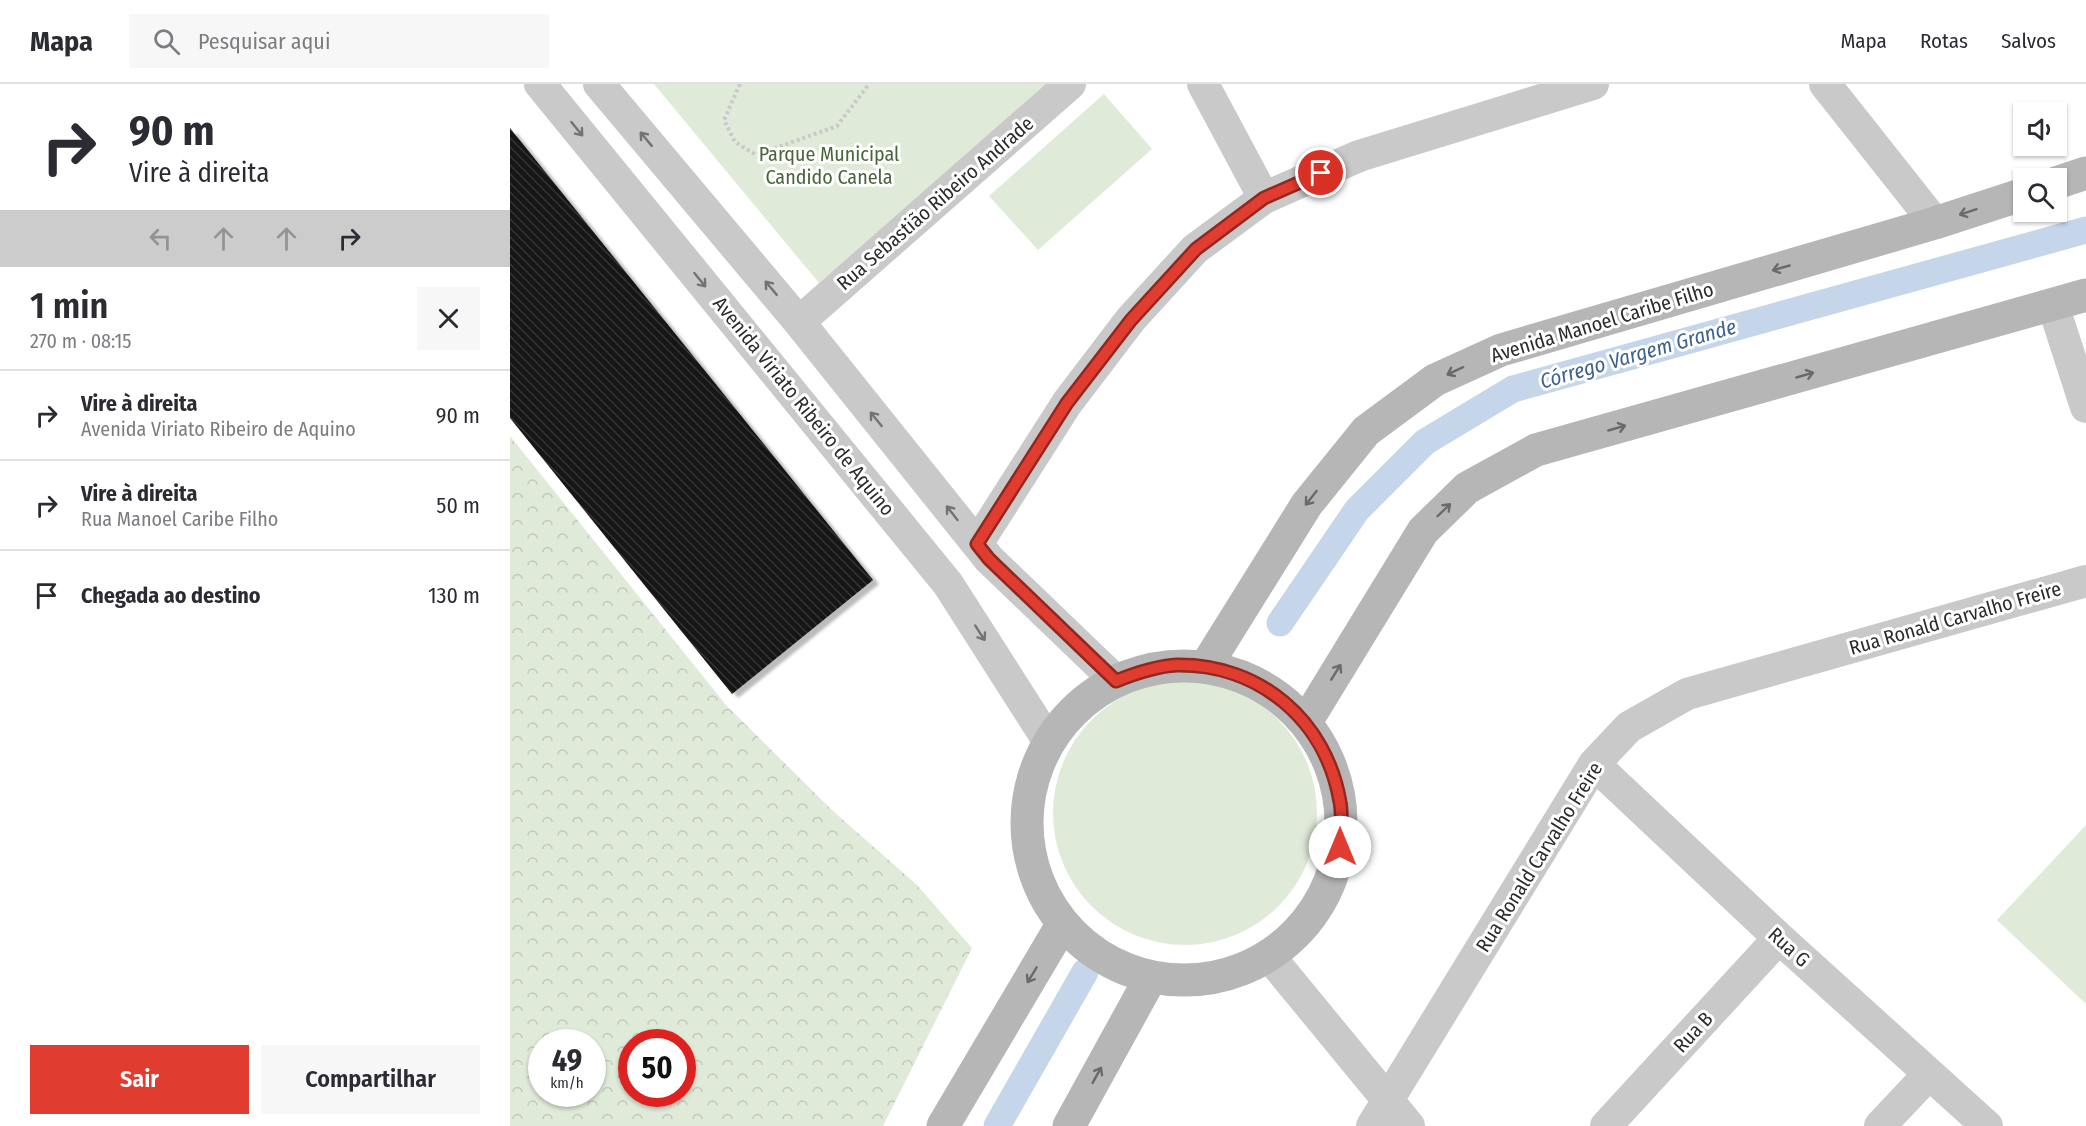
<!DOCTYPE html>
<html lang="pt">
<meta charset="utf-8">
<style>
:root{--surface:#fff;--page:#f7f7f7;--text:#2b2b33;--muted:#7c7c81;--line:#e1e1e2;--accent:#e13c30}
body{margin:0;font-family:"Fira Sans Condensed",sans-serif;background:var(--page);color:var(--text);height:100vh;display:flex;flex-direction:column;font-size:22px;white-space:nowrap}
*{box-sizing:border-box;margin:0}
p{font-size:20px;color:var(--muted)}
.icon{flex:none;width:33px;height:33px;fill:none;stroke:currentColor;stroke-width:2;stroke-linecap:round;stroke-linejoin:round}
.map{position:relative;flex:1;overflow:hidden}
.side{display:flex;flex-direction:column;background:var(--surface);width:510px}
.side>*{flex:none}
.top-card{background:#fff;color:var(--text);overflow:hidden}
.controls{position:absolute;left:1503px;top:18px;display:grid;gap:12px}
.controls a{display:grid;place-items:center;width:54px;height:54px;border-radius:0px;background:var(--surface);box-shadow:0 2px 4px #0004;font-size:30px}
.speed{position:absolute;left:18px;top:945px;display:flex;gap:12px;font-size:30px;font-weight:700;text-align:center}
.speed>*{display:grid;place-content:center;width:78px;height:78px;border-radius:50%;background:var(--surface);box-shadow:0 2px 4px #0004;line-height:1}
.speed small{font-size:15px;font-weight:400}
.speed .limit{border:9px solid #d22;background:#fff;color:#111}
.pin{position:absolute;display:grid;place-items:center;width:51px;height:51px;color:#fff;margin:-26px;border:3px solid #fff;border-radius:50%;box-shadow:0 2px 6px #0007}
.me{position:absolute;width:66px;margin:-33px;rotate:0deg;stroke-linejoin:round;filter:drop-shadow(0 0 4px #0008)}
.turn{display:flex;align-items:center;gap:21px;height:126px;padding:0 30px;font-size:27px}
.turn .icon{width:78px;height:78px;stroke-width:2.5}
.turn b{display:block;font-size:42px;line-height:51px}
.lanes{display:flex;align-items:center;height:57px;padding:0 30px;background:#0003;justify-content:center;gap:30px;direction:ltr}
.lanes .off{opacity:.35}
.round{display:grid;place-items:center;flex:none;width:63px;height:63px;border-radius:0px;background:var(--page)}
.overview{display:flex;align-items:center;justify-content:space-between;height:102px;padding:0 30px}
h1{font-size:36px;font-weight:600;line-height:45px}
.button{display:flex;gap:12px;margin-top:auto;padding:12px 30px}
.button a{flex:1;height:69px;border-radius:0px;background:var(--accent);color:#fff;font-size:24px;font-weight:600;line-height:69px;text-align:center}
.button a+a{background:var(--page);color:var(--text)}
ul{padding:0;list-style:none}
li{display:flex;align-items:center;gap:18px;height:90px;padding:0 30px;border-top:2px solid var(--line)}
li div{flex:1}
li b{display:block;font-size:22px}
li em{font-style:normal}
header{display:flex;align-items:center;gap:36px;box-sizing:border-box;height:84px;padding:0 30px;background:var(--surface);border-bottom:2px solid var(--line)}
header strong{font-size:28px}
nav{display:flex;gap:33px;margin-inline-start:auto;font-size:21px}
.search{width:420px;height:54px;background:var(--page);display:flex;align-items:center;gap:15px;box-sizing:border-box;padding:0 21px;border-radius:0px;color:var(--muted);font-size:22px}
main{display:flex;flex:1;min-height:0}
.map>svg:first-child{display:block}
</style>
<header>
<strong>Mapa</strong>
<div class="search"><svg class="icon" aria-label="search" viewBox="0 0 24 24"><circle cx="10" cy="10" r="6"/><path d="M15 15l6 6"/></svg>Pesquisar aqui</div>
<nav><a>Mapa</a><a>Rotas</a><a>Salvos</a></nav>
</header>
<main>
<section class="side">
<div class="top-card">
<div class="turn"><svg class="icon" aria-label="right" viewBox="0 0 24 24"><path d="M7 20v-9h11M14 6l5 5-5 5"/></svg><div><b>90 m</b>Vire à direita</div></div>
<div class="lanes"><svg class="icon off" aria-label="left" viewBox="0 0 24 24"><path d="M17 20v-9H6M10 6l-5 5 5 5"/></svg><svg class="icon off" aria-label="ahead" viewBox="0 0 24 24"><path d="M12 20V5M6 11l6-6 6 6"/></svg><svg class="icon off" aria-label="ahead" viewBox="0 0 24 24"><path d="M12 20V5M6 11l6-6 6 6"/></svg><svg class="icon" aria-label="right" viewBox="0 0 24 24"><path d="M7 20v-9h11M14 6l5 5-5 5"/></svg></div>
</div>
<div class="overview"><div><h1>1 min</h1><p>270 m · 08:15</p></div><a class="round"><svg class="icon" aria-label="close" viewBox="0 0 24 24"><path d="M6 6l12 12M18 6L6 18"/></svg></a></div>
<ul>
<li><svg class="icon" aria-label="right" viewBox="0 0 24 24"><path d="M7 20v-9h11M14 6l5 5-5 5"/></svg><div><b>Vire à direita</b><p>Avenida Viriato Ribeiro de Aquino</p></div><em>90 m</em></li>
<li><svg class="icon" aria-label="right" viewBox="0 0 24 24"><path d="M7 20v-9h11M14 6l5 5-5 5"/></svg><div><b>Vire à direita</b><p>Rua Manoel Caribe Filho</p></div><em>50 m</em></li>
<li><svg class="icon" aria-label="arrive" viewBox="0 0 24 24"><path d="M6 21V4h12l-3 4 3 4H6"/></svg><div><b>Chegada ao destino</b></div><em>130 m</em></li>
</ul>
<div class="button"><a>Sair</a><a>Compartilhar</a></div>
</section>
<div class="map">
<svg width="1576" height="1042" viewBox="0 0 1576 1042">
<defs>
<pattern id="forest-crowns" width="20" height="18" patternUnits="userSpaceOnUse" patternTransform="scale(1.5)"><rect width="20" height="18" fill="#e0ead9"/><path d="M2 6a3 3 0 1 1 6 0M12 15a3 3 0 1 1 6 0" fill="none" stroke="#c0c9ba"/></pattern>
<pattern id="building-back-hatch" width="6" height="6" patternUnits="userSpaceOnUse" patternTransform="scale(1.5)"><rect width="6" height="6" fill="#131313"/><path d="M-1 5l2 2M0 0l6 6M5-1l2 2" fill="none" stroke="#363636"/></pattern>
<filter id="shadow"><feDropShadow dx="6" dy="4" stdDeviation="1.5" flood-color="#0004"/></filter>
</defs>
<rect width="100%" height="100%" fill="#fff"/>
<!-- green -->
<path fill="#e0ead9" d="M144,0h396l-231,199z
M594,10l48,55 -114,101 -49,-54z
M543 729a132 132 0 1 1 264 0a132 132 0 1 1-264 0Z
M1576,741v179l-89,-84z"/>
<!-- forest -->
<path fill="url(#forest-crowns)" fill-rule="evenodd" d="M0,352l216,269 107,106 84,74 55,63 -89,178h-373zM32,958h50v52h-50zM122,958h50v52h-50z"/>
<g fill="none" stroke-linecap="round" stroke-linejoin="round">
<!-- canal -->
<path stroke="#c5d6ea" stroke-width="27" d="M770,539l77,-113 68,-68 88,-53 573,-159
M487,1042l88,-154"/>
</g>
<!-- building -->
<path fill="url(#building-back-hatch)" filter="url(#shadow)" d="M0,44l363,452 -141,114 -222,-276z"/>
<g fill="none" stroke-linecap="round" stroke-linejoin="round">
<!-- path -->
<path stroke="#c9c9c9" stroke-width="4" stroke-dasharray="3 3" stroke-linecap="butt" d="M230,0l-16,36 11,22 21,13 81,-29 32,-42"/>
<!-- street -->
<path stroke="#c9c9c9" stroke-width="32" d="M30,0l408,500 101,158
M89,0l200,238 190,237 127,122
M693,0l61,114
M1315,0l110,139
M1543,221l33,102
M289,238l271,-238
M467,460l90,-141 64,-84 64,-70 69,-51 95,-42 234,-72
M1084,680l185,174 208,188
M760,873l139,169
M862,1042l222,-362 35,-37 58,-33 399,-113
M1096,1042l173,-188
M1370,1042l49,-52"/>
<!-- secondary -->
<path stroke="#b6b6b6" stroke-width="33" d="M1546,99l30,-10
M517 739a157 157 0 1 1 314 0a157 157 0 1 1-314 0Z
M696,582l101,-162 59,-73 69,-51 66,-30 434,-127 89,-29
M796,638l117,-191 44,-43 69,-38 550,-155
M433,1042l119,-201
M559,1042l81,-147"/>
</g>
<!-- one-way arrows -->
<defs><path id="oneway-shaft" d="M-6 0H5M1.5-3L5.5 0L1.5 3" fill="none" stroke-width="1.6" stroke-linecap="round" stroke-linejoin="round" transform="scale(1.5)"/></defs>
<g stroke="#737373">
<use href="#oneway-shaft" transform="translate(67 45) rotate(51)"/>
<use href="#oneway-shaft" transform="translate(136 55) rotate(-130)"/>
<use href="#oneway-shaft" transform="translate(190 196) rotate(51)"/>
<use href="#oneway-shaft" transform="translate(261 204) rotate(-130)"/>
<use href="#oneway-shaft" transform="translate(366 335) rotate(-129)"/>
<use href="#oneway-shaft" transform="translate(442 429) rotate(-128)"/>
<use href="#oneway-shaft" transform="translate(470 549) rotate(57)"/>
</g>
<g stroke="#6a6a6a">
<use href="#oneway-shaft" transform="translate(1458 128) rotate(162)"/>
<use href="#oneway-shaft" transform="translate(1271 184) rotate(164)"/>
<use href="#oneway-shaft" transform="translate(945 287) rotate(155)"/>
<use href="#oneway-shaft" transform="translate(1295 291) rotate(-16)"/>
<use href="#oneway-shaft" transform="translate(1107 344) rotate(-16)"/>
<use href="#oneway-shaft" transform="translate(801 414) rotate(128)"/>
<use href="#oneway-shaft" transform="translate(934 426) rotate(-44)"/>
<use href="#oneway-shaft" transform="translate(826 588) rotate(-58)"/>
<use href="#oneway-shaft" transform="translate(522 891) rotate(121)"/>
<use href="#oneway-shaft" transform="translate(587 991) rotate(-61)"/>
</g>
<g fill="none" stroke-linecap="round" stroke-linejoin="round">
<defs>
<path id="route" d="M811,89l-57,25 -68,51 -65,71 -64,83 -90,141 12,15 127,122c20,-8 40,-15 61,-16 83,-1 149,55 163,137 3,14 0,31 0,45"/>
</defs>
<!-- route casing -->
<use href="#route" stroke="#92271f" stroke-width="15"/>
<!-- route -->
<use href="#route" stroke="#e13c30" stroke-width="10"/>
</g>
<g text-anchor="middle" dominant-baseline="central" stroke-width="6" stroke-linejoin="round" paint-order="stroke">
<!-- park labels -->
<g font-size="20" fill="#49663b" stroke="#fff">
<text x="319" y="70">Parque Municipal<tspan x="319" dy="23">Candido Canela</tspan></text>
</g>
<!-- street labels -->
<g font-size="20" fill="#2c2c2c" stroke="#fff">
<text transform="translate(425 119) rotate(-41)">Rua Sebastião Ribeiro Andrade</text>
<text transform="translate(1092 238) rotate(-17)">Avenida Manoel Caribe Filho</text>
<text transform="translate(294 322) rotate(51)">Avenida Viriato Ribeiro de Aquino</text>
<text transform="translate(1445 534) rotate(-16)">Rua Ronald Carvalho Freire</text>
<text transform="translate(1029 773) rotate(-58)">Rua Ronald Carvalho Freire</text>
<text transform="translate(1279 863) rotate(42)">Rua G</text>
<text transform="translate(1183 948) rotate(-47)">Rua B</text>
</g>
<!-- water labels -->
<g font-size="21" font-style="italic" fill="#3d628b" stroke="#fff">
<text transform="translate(1128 270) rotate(-16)">Córrego Vargem Grande</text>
</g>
</g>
</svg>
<div class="controls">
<a><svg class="icon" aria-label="sound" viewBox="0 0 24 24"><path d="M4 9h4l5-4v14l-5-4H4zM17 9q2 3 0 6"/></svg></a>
<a><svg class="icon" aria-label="search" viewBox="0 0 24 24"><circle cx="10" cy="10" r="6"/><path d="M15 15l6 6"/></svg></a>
</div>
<div class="speed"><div>49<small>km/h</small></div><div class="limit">50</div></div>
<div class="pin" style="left:811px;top:89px;background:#d93025"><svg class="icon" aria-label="arrive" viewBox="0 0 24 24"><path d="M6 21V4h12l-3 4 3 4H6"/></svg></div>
<svg class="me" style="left:830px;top:763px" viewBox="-20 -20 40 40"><circle r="19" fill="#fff"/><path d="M0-13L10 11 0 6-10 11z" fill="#e13c30"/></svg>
</div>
</main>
